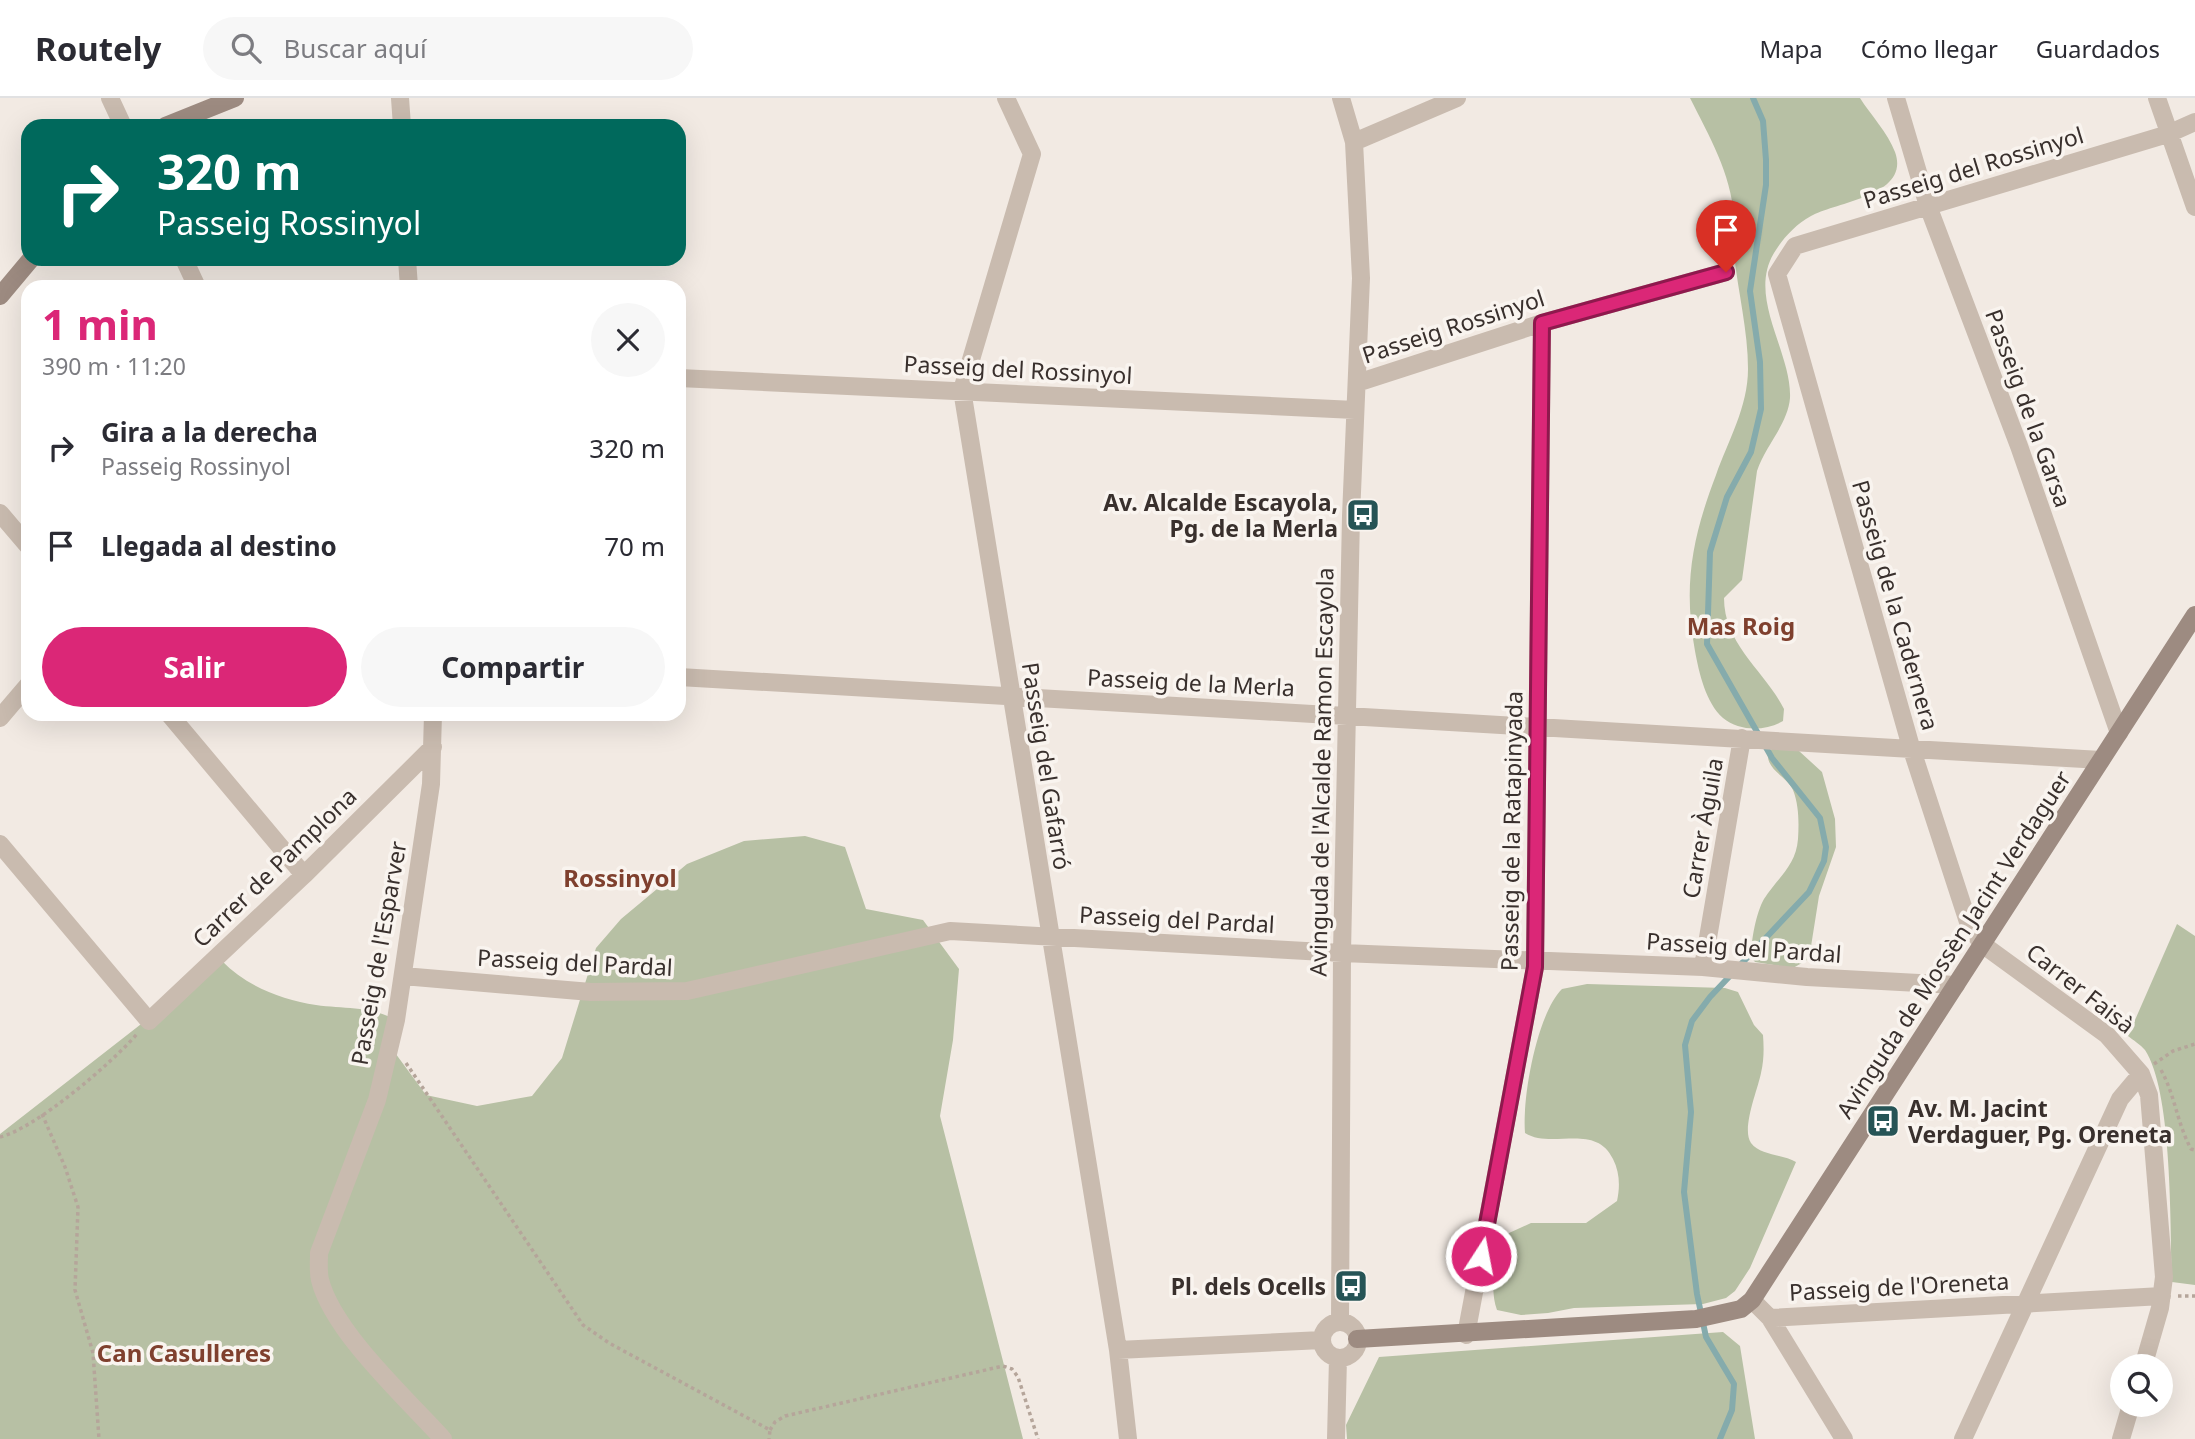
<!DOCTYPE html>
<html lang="es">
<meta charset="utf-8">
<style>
:root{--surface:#fff;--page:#f7f7f7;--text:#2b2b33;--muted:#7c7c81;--line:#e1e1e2;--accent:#db2777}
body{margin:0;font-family:"Noto Sans",sans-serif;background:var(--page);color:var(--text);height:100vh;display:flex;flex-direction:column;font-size:26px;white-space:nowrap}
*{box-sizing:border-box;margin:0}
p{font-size:23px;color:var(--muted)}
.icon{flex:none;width:38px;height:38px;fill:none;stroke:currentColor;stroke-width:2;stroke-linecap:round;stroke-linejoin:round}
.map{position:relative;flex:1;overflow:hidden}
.sheet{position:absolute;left:21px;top:182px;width:665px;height:441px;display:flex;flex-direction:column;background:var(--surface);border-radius:21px;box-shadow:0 7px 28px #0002}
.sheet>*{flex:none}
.hud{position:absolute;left:21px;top:21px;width:665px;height:147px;border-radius:21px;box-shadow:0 7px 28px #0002;background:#00695c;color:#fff;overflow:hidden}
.buttons{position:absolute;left:2110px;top:1256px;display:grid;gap:14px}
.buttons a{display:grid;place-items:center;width:63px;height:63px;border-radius:50%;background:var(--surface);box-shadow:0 7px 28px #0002;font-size:35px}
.pin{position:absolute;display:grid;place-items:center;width:60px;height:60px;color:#fff;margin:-72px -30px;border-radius:50% 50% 50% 0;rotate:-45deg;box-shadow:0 0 7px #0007}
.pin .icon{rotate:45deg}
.me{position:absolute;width:77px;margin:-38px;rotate:11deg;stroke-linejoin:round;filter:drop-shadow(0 0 5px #0008)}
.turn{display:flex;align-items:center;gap:24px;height:147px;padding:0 21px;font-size:32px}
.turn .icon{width:91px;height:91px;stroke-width:2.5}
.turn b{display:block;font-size:49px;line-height:60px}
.round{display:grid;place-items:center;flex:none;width:74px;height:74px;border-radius:37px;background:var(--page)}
.headline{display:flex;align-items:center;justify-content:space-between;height:119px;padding:0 21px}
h1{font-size:42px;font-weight:700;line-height:52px;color:var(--accent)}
.button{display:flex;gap:14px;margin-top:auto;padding:14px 21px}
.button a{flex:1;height:80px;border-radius:42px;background:var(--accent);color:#fff;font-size:28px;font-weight:700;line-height:80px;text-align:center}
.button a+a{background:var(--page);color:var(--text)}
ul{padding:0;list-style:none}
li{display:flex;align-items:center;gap:21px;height:98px;padding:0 21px}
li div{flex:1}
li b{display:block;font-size:26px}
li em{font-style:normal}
header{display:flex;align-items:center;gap:42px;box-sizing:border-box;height:98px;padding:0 35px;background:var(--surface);border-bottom:2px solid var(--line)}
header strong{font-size:33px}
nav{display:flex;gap:38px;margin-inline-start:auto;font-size:24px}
.search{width:490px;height:63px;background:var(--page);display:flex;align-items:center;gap:18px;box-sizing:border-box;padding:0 24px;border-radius:38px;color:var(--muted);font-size:26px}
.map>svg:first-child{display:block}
</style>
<header>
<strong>Routely</strong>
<div class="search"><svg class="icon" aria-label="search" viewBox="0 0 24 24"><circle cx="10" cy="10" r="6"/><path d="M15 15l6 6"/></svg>Buscar aquí</div>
<nav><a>Mapa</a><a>Cómo llegar</a><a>Guardados</a></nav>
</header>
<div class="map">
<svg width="2195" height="1341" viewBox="0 0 2195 1341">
<rect width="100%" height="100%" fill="#f2eae3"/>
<!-- green -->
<path fill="#b7c0a4" d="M1690,0h170c10,16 28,35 35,54 16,44 -60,50 -84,64 -16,9 -28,22 -37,37 -27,45 18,99 16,145 -2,26 -25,48 -33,73l-15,109 -18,18c0,47 41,73 60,111l-1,12c-17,10 -43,11 -60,-3 -17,-15 -24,-45 -28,-67 -12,-66 -3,-113 21,-176 12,-34 32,-68 32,-106 0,-38 -10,-77 -14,-115 -1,-13 1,-25 0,-37 -3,-44 -25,-81 -44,-119z
M1774,650l25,3 23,21 13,47 1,28 -17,49 -10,63 -16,9 -38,-6 -4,-5c0,-16 5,-44 13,-58 14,-22 32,-33 34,-60 1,-16 1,-34 -5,-49 -7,-15 -28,-20 -25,-39z
M805,738l40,11 21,62 57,11 36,49 -6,71 -13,76 83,323h-1023v-305l222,-173c24,25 60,39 94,44 28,4 55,1 80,15l-6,26 36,49 51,11 55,-10 30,-38 34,-110 25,-29 66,-55 57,-23z
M2177,826l18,12v349l-23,-3c-2,-54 1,-189 -27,-232 -4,-5 -12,-10 -17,-14z
M1587,886l138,4 13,4 16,33 9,10c1,13 1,25 -2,38 -3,16 -20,56 -10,70 10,13 32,11 45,19l-46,106 -15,23 -9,7 -23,6 -129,4 -26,5 -27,2 -24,-5c-9,-25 0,-54 12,-77l22,-10h55l31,-22c3,-14 3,-28 -4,-42 -18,-37 -61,-9 -88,-26 -3,-36 12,-119 37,-144z
M1723,1234l17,14 15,93h-408l-1,-14 33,-68z"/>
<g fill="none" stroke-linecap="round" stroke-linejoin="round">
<!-- stream -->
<path stroke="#85abac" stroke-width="6" d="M1720,1341l12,-29 2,-26 -28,-47 -9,-43 -13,-102 7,-80 -6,-67 7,-24 18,-24 99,-105 15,-31 2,-14 -6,-29 -48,-60 -65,-114 3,-92 17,-55 24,-45 10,-43 -1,-47 -10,-71 16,-106v-25l-3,-39 -10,-23"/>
<!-- path -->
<path stroke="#b5a59a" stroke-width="3.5" stroke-dasharray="3.5 3.5" stroke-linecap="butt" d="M406,965l177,262 26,18 161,87 -1,9
M2154,966l19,-13 22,-7
M2161,972c14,25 16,53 30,79l4,1
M42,1016l23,53 13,40 -3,83 18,63 6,86
M0,1039c35,-8 112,-74 137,-103
M2178,1198h17
M770,1332l5,-8 10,-6 218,-50 9,3 6,8 20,62"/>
<!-- street -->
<path stroke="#c9bbaf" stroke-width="18" d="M110,0l13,28
M400,0l2,28
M1006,0l26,56 -70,236 156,960 10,89
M1896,0l32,108 91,240 100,287
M2157,0l38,109
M1354,44l103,-44
M184,161l13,28
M407,161l2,28
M679,280l676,32
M1357,285l185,-60 184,-51
M0,415l28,33
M679,579l1422,83
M169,616l135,161
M433,616l-2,70 -35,236 -19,80 -58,153c0,8 -1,19 1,27 13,52 87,119 123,159
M0,620l28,-33
M0,746l149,177 155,-146 129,-128
M1703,869l39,-229
M403,878l188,16 96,-1 263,-60 392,22 361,14 104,10 149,8
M1752,1202l18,18 74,121
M1770,1220l392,-22
M1340,1224l2,-369 9,-437 10,-238 -7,-136 -13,-44
M1322 1242a18 18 0 1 1 36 0a18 18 0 1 1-36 0Z
M1466,1237l69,-368 7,-644
M1118,1252l204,-10
M2143,1269l17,-59 4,-31 -15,-182 -8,-21 -34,-39 -125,-91 -13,-19 -58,-178 -134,-473 18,-28 373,-112 27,-12
M1336,1341l2,-81
M1963,1341l157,-340 21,-25
M2121,1341l10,-34"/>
<!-- secondary -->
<path stroke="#9d8b81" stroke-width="18" d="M165,28l70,-28
M0,198l31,-37
M1357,1241l339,-20 45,-10 11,-9 443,-685"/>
</g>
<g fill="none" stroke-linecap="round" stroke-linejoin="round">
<defs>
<path id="route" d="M1481,1158l54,-289 7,-644 184,-51"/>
</defs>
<!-- route casing -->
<use href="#route" stroke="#8e194d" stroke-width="18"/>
<!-- route -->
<use href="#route" stroke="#db2777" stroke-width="12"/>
</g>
<!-- icons -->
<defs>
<symbol id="bus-square" viewBox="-11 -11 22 22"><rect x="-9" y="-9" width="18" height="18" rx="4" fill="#265456" stroke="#f9f4ef"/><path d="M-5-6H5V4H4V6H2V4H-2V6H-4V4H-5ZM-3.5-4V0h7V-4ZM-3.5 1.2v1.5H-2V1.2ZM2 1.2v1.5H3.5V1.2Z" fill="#fff"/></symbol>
</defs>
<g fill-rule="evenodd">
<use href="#bus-square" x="1344" y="398" width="38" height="38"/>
<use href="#bus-square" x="1864" y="1004" width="38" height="38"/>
<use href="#bus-square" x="1332" y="1169" width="38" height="38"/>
</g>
<g text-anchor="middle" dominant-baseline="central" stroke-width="7" stroke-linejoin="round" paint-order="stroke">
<!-- street labels -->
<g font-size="23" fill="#39302d" stroke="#f9f4ef">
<text transform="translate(1973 69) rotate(-17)">Passeig del Rossinyol</text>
<text transform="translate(1453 228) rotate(-18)">Passeig Rossinyol</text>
<text transform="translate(1018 271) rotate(3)">Passeig del Rossinyol</text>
<text transform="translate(2029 310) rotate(70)">Passeig de la Garsa</text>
<text transform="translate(1896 507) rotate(74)">Passeig de la Cadernera</text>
<text transform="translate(1191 584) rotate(3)">Passeig de la Merla</text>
<text transform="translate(1047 668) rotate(81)">Passeig del Gafarró</text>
<text transform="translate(1321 674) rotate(-89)">Avinguda de l'Alcalde Ramon Escayola</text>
<text transform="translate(1702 730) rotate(-80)">Carrer Àguila</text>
<text transform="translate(1511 733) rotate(-89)">Passeig de la Ratapinyada</text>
<text transform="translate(274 769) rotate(-44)">Carrer de Pamplona</text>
<text transform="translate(1177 821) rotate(3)">Passeig del Pardal</text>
<text transform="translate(1953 846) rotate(-57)">Avinguda de Mossèn Jacint Verdaguer</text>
<text transform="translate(1744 849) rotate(4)">Passeig del Pardal</text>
<text transform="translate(378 855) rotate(-80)">Passeig de l'Esparver</text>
<text transform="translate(575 864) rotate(3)">Passeig del Pardal</text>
<text transform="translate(2081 890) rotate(38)">Carrer Faisà</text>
<text transform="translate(1899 1188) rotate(-3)">Passeig de l'Oreneta</text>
</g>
<!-- poi labels -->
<g font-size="23" font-weight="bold" fill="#39302d" stroke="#f9f4ef" text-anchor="end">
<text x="1338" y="404">Av. Alcalde Escayola,<tspan x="1338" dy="26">Pg. de la Merla</tspan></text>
<text x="1908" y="1010" text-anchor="start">Av. M. Jacint<tspan x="1908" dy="26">Verdaguer, Pg. Oreneta</tspan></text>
<text x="1326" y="1188">Pl. dels Ocells</text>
</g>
<!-- neighbourhood labels -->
<g font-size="24" font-weight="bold" fill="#7f402e" stroke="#f9f4ef">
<text x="1741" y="527">Mas Roig</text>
<text x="620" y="779">Rossinyol</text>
<text x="184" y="1254">Can Casulleres</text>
</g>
</g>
</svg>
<div class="buttons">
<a><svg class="icon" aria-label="search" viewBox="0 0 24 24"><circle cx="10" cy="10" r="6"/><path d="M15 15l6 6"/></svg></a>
</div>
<div class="pin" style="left:1726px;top:174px;background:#d93025"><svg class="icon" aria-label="arrive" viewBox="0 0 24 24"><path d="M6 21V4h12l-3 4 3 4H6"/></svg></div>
<svg class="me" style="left:1481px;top:1158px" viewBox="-20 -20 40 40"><circle r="17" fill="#db2777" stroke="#fff" stroke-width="3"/><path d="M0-11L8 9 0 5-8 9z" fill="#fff"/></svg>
<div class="hud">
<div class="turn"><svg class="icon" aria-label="right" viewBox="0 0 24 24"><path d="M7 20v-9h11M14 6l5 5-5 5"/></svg><div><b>320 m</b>Passeig Rossinyol</div></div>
</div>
<section class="sheet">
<div class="headline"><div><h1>1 min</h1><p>390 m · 11:20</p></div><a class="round"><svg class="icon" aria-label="close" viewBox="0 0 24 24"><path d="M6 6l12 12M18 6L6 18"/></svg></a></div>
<ul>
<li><svg class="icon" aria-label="right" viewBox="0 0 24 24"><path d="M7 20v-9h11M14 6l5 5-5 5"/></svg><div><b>Gira a la derecha</b><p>Passeig Rossinyol</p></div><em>320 m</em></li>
<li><svg class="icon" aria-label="arrive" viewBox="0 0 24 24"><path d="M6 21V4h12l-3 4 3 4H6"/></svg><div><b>Llegada al destino</b></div><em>70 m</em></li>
</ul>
<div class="button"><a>Salir</a><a>Compartir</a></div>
</section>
</div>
